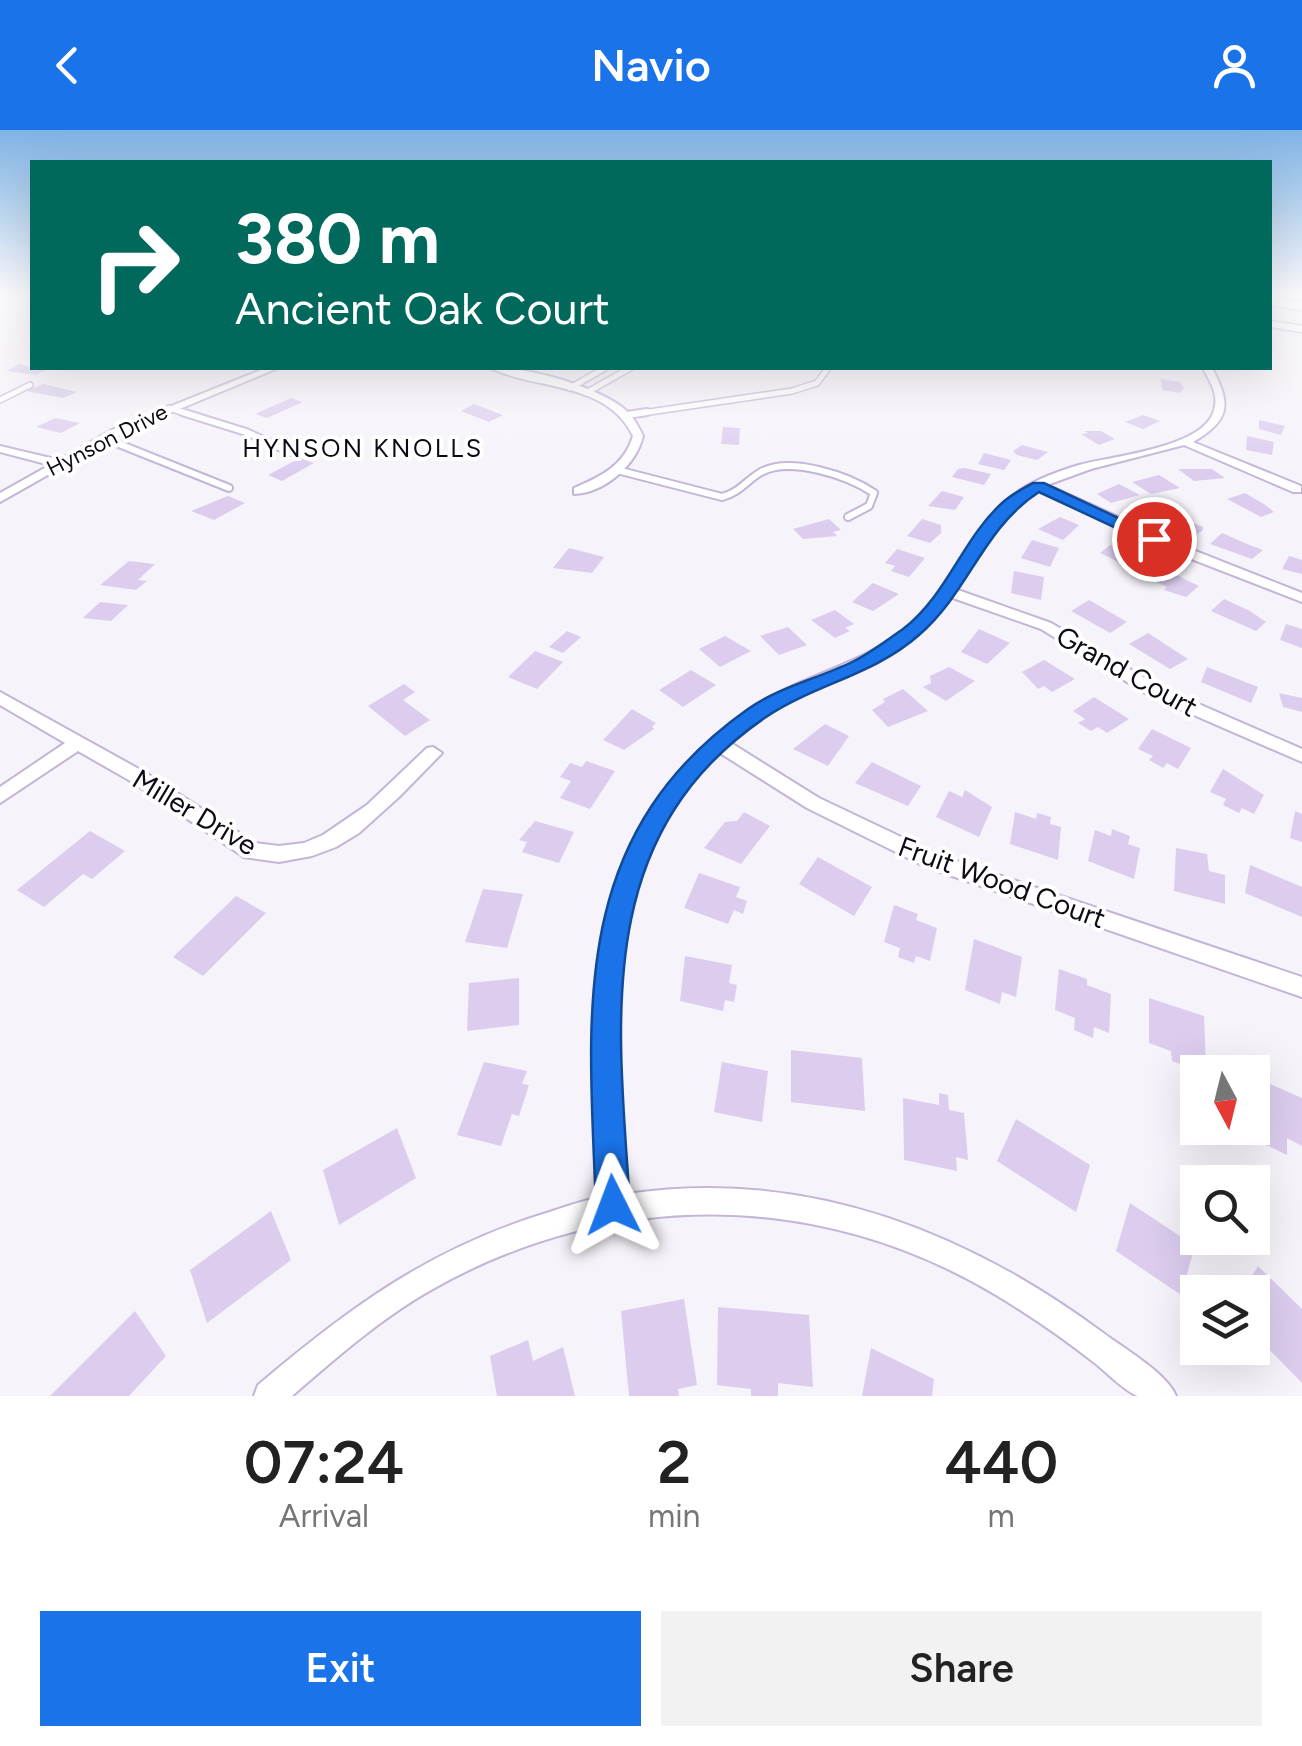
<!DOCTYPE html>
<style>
:root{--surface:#fff;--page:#f2f2f2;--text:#222;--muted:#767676;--accent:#1a73e8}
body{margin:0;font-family:Figtree,sans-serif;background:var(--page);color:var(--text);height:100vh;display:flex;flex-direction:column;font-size:38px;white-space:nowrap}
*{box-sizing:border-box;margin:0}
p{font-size:32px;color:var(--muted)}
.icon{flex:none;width:55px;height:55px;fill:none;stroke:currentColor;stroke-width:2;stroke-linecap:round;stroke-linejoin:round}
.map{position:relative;height:1266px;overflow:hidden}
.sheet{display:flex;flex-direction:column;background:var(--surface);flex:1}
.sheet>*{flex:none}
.guide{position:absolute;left:30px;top:30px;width:1242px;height:210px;border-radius:0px;box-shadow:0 10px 40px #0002;background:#00695c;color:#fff;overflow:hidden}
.needle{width:65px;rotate:173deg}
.buttons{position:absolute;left:1180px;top:925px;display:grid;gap:20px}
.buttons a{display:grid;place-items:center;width:90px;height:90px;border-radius:0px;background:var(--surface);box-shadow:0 10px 40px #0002;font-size:50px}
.pin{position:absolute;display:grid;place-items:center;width:85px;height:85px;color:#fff;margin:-42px;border:5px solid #fff;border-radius:50%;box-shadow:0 2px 10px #0007}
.me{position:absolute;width:110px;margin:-55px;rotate:357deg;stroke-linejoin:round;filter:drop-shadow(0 0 8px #0008)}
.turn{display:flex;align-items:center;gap:35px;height:210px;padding:0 40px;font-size:45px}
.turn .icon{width:130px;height:130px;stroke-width:2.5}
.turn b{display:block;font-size:70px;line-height:85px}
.eta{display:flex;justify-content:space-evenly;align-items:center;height:170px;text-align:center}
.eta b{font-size:60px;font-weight:600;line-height:70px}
.cta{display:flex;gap:20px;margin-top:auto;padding:20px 40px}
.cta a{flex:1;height:115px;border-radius:0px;background:var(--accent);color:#fff;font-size:40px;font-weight:600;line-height:115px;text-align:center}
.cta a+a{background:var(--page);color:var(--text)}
header{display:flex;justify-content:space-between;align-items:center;height:130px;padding:0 40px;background:var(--accent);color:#fff;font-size:45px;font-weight:600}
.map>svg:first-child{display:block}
</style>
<header><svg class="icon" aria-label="back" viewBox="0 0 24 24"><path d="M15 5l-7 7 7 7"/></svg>Navio<svg class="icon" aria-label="person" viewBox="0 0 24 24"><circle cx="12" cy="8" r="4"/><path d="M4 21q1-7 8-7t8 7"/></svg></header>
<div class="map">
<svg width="1302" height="1266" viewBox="0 0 1302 1266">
<rect width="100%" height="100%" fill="#f6f3fa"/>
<!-- building -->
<path fill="#dccdef" d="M20,234l12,4h18l-14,7 -30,-4z
M1161,249l19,3 4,7 -4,4 -18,-3z
M43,254l34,8 -14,6 -37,-7z
M291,268l12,4 -36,16 -12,-4z
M474,274l29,11 -14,7 -28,-11z
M1143,285l17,6 -17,8 -18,-7z
M55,288l25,5 -19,10 -25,-6z
M1259,290l26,6 -4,9 -22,-6z
M723,297l17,1 -1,17 -18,-1z
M1084,301h17l14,8 -16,6 -18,-11 7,-1z
M1247,306l27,6 -2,13 -26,-5z
M1022,315l26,7 -11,8 -20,-5 -4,-4z
M984,323l27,7 -7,10 -26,-6z
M300,328l14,5 -32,18 -14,-6z
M965,338l26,6 -7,11 -32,-8 6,-8z
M1178,339h34l13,9 -31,3z
M1159,345l21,13 -29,6 -19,-12z
M1119,354l21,11 -29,8 -14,-9z
M942,361l22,6 -9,13 -27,-4z
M1245,363l19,11 10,8 -13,5 -34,-18z
M228,366l17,7 -31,17 -23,-9z
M1168,382l35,15v3l-7,5 -39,-15z
M1060,387l19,8 -16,15 -25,-11z
M829,389l12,11 -8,2 4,4 -34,3 -10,-10z
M922,389l19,6v8l-11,10 -23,-7z
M1222,403l30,13 11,4 -11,9 -42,-15z
M1032,410l27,8 -9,19 -29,-9z
M1110,415l18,5 21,12 -12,9 -37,-18z
M569,418l35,9 -12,16 -39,-5z
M897,419l28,9 -16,19 -18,-6 4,-5 -10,-3z
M1289,426l13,4v14l-20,-5z
M129,431l26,3 -17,16 9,1 -11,9 -36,-5z
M1014,441l30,6 -3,23 -30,-7z
M1170,441l14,8 15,7 -13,11 -22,-7 3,-3 -11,-5z
M873,453l26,11 -26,17 -21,-9z
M1224,469l26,12 16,11 -10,9 -45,-20z
M1089,470l38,22 -17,11 -39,-22z
M100,472l28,3 -17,16 -28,-3z
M835,480l19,14 -9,4 5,3 -15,7 -24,-18z
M1286,494l16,5v19l-22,-8z
M788,497l19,18 -28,10 -19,-19z
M979,499l31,14 -23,21 -26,-12z
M567,501l14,6 -18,16 -14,-6z
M1148,503l40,26 -18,10 -41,-25z
M725,506l26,15 -31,16 -21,-18z
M535,521l28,11 -26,27 -29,-12z
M1044,530l31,19 -23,13 -8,-6 -6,3 -16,-17z
M949,537l26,14 -29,20 -23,-14 8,-4 -1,-7z
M1207,537l51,20 -7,16 -50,-21z
M691,540l25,15 -33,22 -24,-17z
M404,554l11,8 -12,8 27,20 -25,16 -37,-30z
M903,559l25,22 -40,16 -16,-17 13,-8 -2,-3z
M1279,563l23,5v14l-19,-5z
M1094,567l35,22 -22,14 -9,-6 -7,4 -13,-8 7,-4 -12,-8z
M632,579l24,14 -4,4 2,2 -30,21 -21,-10z
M825,594l24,12 -21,30 -35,-17z
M1152,599l39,19 -13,21 -11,-6 -4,5 -14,-8 4,-4 -15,-7z
M586,631l29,10 -25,38 -30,-11 11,-17 -11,-4 10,-14 12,4z
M872,632l49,24 -13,20 -53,-23z
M1223,639l41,26 -10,19 -12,-6 -3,5 -16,-8 3,-6 -16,-7z
M965,660l27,17 -13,30 -43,-20 13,-26 13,6z
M1295,681l7,3v28l-12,-4z
M744,682l26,14 -29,38 -37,-16 21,-26 12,-1z
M1015,682l21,7 1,-6 14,4 -1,7 11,3 -3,33 -48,-16z
M535,691l39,11 -15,31 -37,-11 5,-10 -8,-2z
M1112,699l18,7 -2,8 12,4 -6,31 -46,-18 7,-31 16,6z
M90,701l35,20 -33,28 -9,-5 -39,33 -27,-17z
M1176,718l31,6 2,17 16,4v29l-51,-13z
M818,727l54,30 -18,29 -55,-32z
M1250,735l52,22v30l-57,-24z
M699,743l41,14 -4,10 11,4 -4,13 -9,-4 -6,14 -44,-16z
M483,759l40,5 -16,54 -42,-6z
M236,766l30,17 -63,63 -30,-19z
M894,775l24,9 -2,6 21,8 -7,33 -14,-5 -2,7 -16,-6 2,-9 -16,-6z
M974,809l48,18 -6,40 -14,-5 -2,12 -35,-14z
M685,826l47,9 -3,18 8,2 -3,17 -9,-2 -2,11 -43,-10z
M1059,839l28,10v6l24,9 -2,39 -15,-6 -1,11 -19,-8 1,-12 -20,-8z
M519,848v47l-52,6 2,-48z
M1149,868l55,18 2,48 -15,-5v9l-19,-7 -1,-10 -22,-8z
M791,920l71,8 3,53 -74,-9z
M484,932l43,9 -5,13 7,1 -10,31 -7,-2 -11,32 -44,-11z
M722,932l46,9 -6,51 -48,-10z
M1252,946l50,22v48l-15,-8v17l-27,-13 1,-10 -9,-4z
M939,963l9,2 1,15 15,3 4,47 -12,-3 1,14 -53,-11 -1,-62 36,7z
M1016,989l74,46 -14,47 -79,-51z
M397,998l19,50 -77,47 -16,-55z
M1130,1073l65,43 -14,49 -65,-44z
M271,1081l20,49 -84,63 -17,-53z
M1258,1136l44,43v74l-50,-51v-40h-10z
M684,1169l13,86 -19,4 1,7h-50l-8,-85z
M718,1177l91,8 4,72 -35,-4v13h-27v-7l-34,-4z
M135,1181l31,45 -37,40h-79z
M528,1210l5,21 30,-14 12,49h-78l-7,-40z
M871,1218l63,31 -2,17h-70z"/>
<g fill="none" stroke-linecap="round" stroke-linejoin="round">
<defs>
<path id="service-far1" d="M570,258l35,-20
M586,263l44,-25
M0,270l30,-15
M169,278l21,7
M629,285l163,-24 25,-8 11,-15"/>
<path id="service" d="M182,282l64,20 44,20
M627,285l20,-3
M104,308l125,50
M617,340l105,27c17,-4 25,-17 39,-25 30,-16 88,4 113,21l-5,13 -21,11"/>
<path id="minor" d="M1270,191l32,5v6l-32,-5z
M266,238h12l-156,65 -122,69v-9l50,-28 -50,-13v-6l59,14 55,-31z
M490,238c35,-2 100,17 129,37 12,8 18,18 24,31 -7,29 -38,57 -69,58v-6c26,-11 50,-22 59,-52 -26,-55 -97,-46 -143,-68z
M1203,238h9c19,36 19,52 -19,74l108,44v6h-8l-109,-47 -93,24 -44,16 131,59 124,49v9l-134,-52 -131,-60c-39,23 -58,62 -82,99l96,34 111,65 140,61v13l-152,-66 -109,-67 -91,-32c-42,61 -108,75 -169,109 -18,10 -34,24 -50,37l88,55 120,57 363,122v20l-376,-130 -119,-59 -87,-55c-125,103 -104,298 -94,441 176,-26 335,34 476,138 21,16 65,41 74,64 -11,0 -27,0 -38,0 -11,-3 -32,-24 -42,-32 -32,-25 -65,-48 -100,-69 -177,-106 -386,-107 -565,-5 -51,29 -95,68 -139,106h-38l4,-11c90,-76 168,-134 282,-170 20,-6 39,-14 59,-17 -8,-187 -21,-374 155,-491 48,-32 109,-42 154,-80 41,-35 57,-89 97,-125 20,-19 48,-29 74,-37 32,-9 126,-17 135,-55 5,-16 -4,-28 -11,-42z
M0,562l146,81 109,70 24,3 25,-3 19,-8 44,-30 60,-57 6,-1 9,6 -42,43 -41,37 -23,14 -24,9 -33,6 -35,-5 -110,-74 -56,-32 -78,52v-16l65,-44 -65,-38z"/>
<path id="trunk" d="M1270,167l32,5v8l-32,-5z"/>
</defs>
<!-- service-far1 casing -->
<use href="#service-far1" stroke="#c4b5d7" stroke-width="8"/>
<!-- service casing -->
<use href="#service" stroke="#c4b5d7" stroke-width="10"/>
<!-- minor casing -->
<use href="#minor" stroke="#c4b5d7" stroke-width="4"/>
<!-- trunk casing -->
<use href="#trunk" stroke="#c4b5d7" stroke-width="4"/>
<!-- service-far1 -->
<use href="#service-far1" stroke="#fff" stroke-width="5"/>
<!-- service -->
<use href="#service" stroke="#fff" stroke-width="6"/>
<!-- minor -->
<use href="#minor" fill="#fff" fill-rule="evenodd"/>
<!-- trunk -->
<use href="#trunk" fill="#fff" fill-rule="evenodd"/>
</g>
<!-- sky -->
<linearGradient id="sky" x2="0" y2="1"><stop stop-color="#7fb3e4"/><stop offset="0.48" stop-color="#fbfafd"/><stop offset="1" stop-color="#fbfafd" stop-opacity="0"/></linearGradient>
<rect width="1302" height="341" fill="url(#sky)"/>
<!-- route -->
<path fill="#1a73e8" stroke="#114b97" stroke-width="2.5" d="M1033,353h11l119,56 -15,4 -109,-51c-56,36 -70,100 -120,143 -45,40 -104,49 -153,82 -175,119 -148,305 -136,488l-5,12 -12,5 -12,-5 -5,-12c-8,-194 -28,-369 152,-496 31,-22 69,-30 104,-47 17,-8 35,-22 51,-33 44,-34 59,-89 98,-125 9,-9 21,-15 32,-21z"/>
<g text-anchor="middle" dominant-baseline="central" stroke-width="8" stroke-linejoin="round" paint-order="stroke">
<!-- far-street labels -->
<g font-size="22" fill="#0e0914" stroke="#fff">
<text transform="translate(107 310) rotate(-27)">Hynson Drive</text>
</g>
<!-- far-neighbourhood labels -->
<g font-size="25" letter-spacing="2.5" fill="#0e0914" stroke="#fff">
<text x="363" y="318">HYNSON KNOLLS</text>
</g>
<!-- street labels -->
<g font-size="28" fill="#0e0914" stroke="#fff">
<text transform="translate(1127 541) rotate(29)">Grand Court</text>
<text transform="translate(195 682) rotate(31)">Miller Drive</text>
<text transform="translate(1002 752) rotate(20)">Fruit Wood Court</text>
</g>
</g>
</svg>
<div class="buttons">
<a><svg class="needle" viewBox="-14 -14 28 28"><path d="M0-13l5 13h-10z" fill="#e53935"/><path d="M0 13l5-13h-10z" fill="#767676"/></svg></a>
<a><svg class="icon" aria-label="search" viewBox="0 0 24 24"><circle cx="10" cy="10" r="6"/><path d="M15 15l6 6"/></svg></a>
<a><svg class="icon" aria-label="layers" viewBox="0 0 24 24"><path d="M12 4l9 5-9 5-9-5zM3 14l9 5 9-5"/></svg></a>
</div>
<div class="pin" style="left:1154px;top:409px;background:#d93025"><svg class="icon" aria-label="arrive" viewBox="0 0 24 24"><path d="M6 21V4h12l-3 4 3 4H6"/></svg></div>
<svg class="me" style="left:613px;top:1075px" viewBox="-20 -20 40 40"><path d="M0-17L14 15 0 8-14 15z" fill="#1a73e8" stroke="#fff" stroke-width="4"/></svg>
<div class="guide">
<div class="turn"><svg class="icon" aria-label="right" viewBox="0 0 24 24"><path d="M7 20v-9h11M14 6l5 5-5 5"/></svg><div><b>380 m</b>Ancient Oak Court</div></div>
</div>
</div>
<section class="sheet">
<div class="eta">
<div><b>07:24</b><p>Arrival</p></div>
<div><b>2</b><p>min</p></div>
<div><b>440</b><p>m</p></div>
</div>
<div class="cta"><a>Exit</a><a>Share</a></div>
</section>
